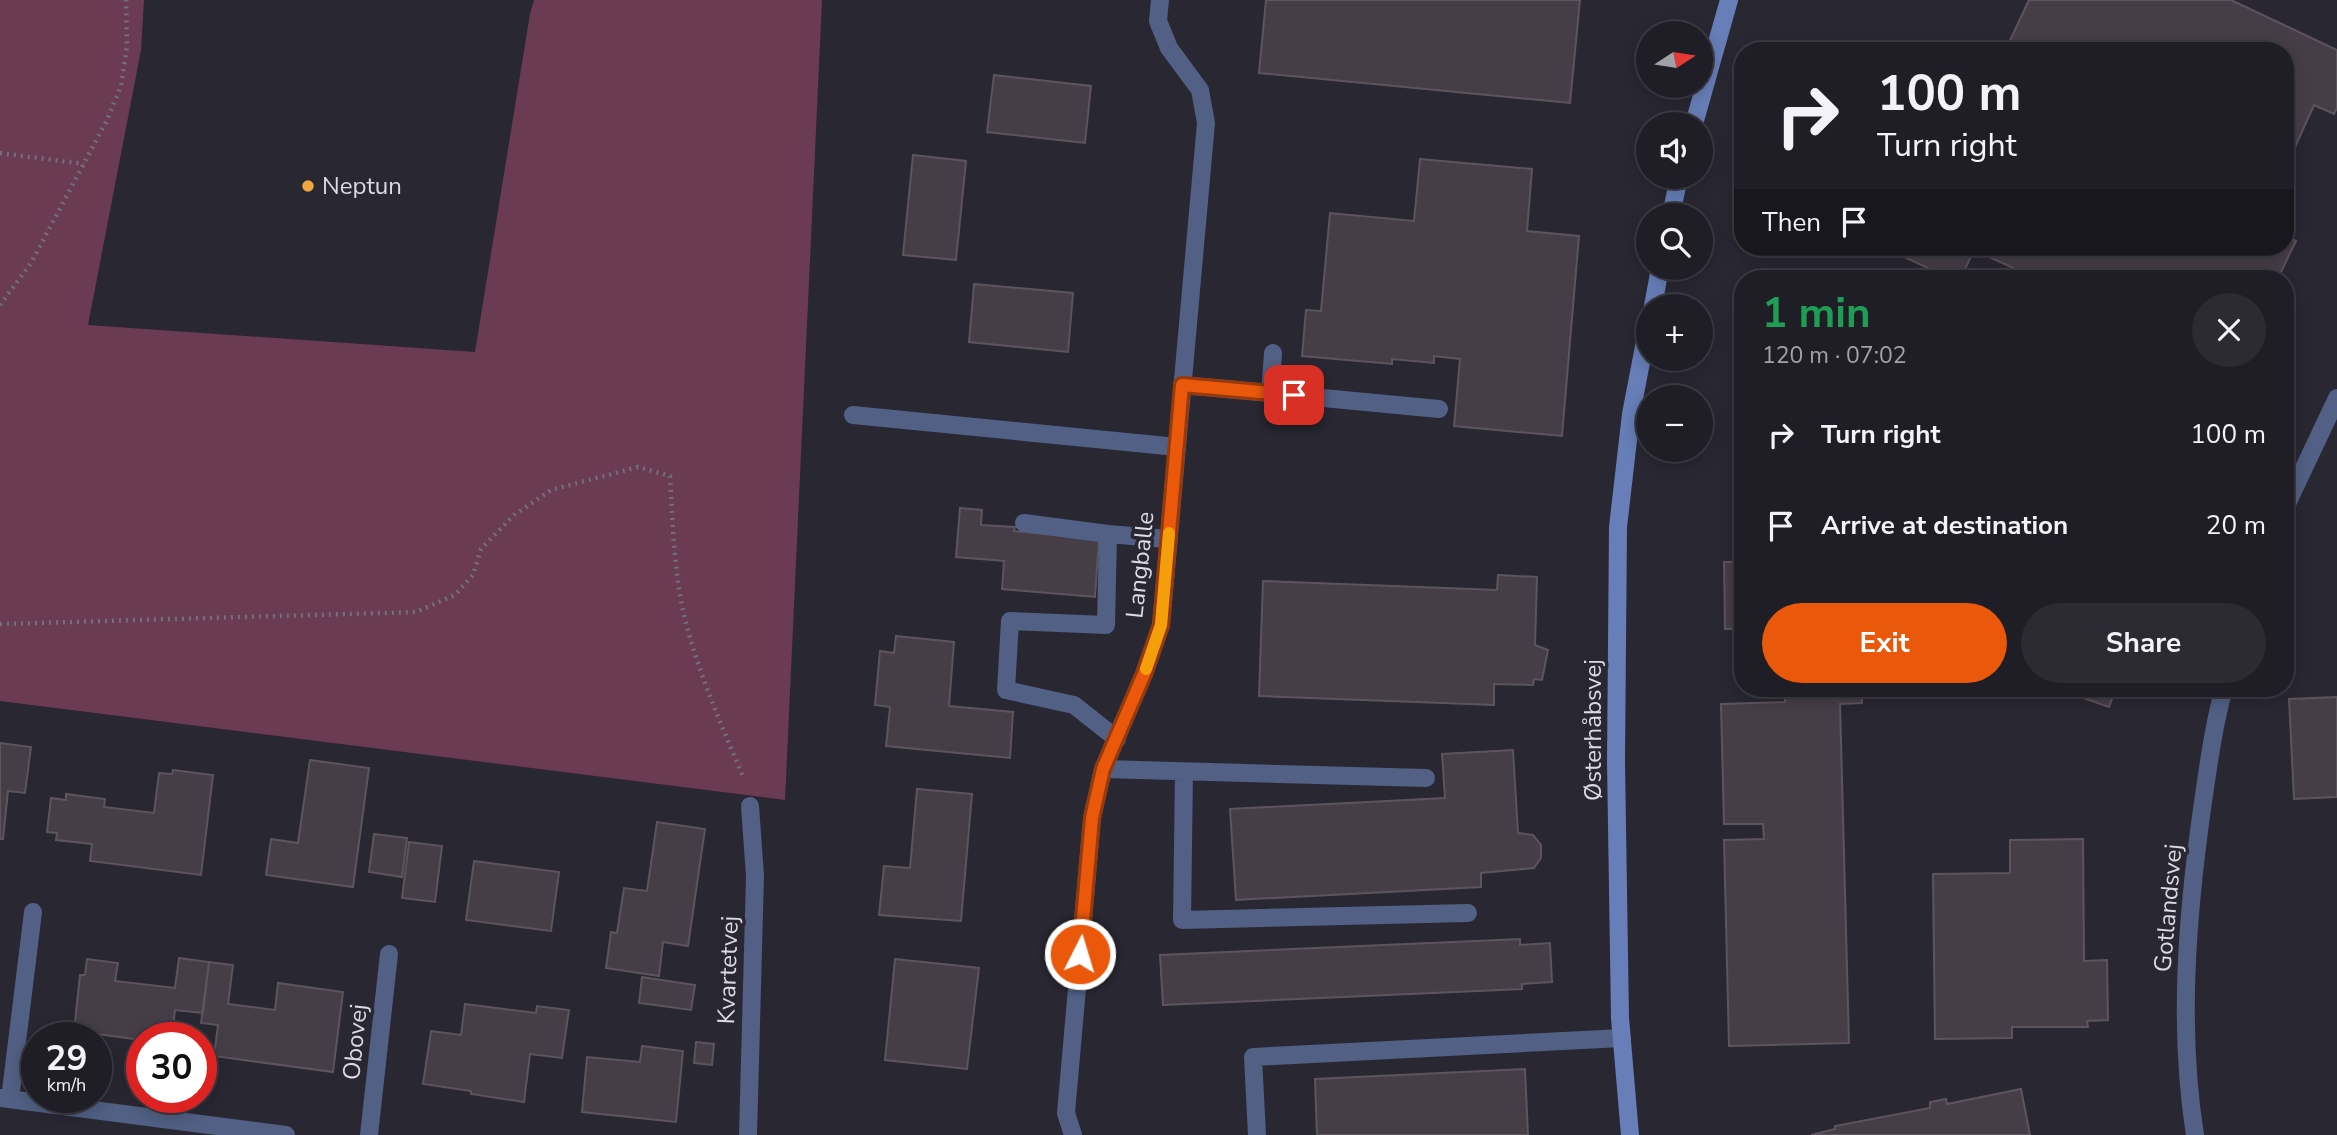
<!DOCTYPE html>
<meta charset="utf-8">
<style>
:root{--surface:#1f1d26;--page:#2c2a32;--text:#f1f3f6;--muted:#a1a2a7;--line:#3c3b43;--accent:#ea580c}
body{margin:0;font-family:"Nunito Sans",sans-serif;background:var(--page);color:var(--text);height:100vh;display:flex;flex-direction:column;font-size:26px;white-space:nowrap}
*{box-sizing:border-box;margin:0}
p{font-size:23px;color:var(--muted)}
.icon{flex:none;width:38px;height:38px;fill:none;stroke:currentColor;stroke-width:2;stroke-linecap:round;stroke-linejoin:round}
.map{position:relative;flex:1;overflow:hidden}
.details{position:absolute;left:1734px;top:270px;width:560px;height:427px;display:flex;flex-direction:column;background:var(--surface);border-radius:28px;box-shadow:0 4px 18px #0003,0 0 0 2px var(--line)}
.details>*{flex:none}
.hud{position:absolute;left:1734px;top:42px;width:560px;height:214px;border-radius:28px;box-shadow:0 4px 18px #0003,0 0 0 2px var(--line);background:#1f1d26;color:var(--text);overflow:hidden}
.needle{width:46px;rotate:78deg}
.fabs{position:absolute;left:1636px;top:21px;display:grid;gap:14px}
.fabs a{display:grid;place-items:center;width:77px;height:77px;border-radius:50%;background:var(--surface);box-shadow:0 4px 18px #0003,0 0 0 2px var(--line);font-size:35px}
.speed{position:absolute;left:21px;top:1022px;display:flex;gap:14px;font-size:35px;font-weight:700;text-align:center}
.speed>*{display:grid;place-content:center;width:91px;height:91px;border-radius:50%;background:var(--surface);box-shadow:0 4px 18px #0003,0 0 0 2px var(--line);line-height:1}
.speed small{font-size:18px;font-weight:400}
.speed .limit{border:10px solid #d22;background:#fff;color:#111}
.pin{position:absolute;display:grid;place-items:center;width:60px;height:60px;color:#fff;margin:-30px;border-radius:14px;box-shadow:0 4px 10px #0006}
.me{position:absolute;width:77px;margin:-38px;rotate:5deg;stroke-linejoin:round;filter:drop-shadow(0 0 5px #0008)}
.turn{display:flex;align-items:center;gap:24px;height:147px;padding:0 28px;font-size:32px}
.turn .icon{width:91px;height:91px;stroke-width:2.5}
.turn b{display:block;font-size:49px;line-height:60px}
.then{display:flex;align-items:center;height:66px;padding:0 28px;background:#0003;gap:14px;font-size:26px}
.round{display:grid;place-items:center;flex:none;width:74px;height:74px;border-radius:37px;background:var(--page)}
.headline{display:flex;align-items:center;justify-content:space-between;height:119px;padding:0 28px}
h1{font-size:42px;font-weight:700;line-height:52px;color:#1e9e55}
.button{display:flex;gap:14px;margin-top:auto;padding:14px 28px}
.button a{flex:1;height:80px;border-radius:42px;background:var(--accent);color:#fff;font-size:28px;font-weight:700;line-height:80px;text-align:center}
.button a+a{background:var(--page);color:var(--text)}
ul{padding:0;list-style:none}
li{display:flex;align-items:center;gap:21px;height:91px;padding:0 28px}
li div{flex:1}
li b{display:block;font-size:26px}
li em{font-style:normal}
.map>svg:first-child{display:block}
</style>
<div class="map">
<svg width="2337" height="1135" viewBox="0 0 2337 1135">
<rect width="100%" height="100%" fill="#292732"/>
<!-- green -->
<path fill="#6b3b53" d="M0,0h144l-3,50 -53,275 387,27 55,-338 4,-14h288l-37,800 -785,-99z"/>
<!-- building -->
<path fill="#463e47" stroke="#5d545e" stroke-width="2" d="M1266,0h314l-10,103 -311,-30z
M2029,0h202l106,50v58l-3,6 -20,-9 -28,62v-116h-281z
M994,75l97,11 -6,57 -98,-11z
M913,155l53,6 -10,99 -53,-5z
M1420,159l112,10 -5,62 52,5 -17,200 -108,-10 6,-67 -26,-3v7l-42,-4v5l-90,-8 4,-46 15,1 9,-98 84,8z
M2286,236l10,5 -18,37h-243l-61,-28 -13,28h-12l-66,-31h403z
M974,284l99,9 -5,59 -99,-10z
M960,508l22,2 -1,15 34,2 -1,4 85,8 -4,58 -93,-8 2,-28 -48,-4z
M1724,562h19v67h-18z
M1498,575l39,2 -2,68 13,5 -6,30 -8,-1 -1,6 -39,-1v21l-235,-9 4,-115 234,9z
M896,636l58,6 -5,64 64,6 -3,46 -124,-12 4,-39 -15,-2 5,-54 14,2z
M1785,688h77v15l-22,1 9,339 -120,3 -5,-206 40,-1 -1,-15h-39l-3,-120 64,-2z
M2055,688h61l-7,19z
M2337,697v100l-43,2 -5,-100z
M0,743l31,4 -6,46 -17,-2 -5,48h-3z
M1513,750l5,83 15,2 8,10v13l-7,10 -53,5v14l-245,13 -6,-91 215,-11 -3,-44z
M310,760l59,8 -16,119 -87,-12 5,-36 27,4z
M173,770l40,5 -12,100 -111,-14 2,-17 -36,-4 1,-7 -10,-1 4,-34 15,2v-6l39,5 -1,8 50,6 5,-40 13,1z
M917,789l55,5 -11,127 -82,-6 5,-49 26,2z
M657,822l48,7 -17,117 -25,-4 -4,34 -53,-8 5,-36 6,1 7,-45 23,3z
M374,834l33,4 -5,39 -33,-5z
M2083,839l1,122 23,-1 1,60 -21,1 1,6h-76v11l-77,1 -2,-165 77,-1v-33z
M409,842l33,4 -7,56 -33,-4z
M474,861l85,11 -8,59 -85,-11z
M1520,939v6l30,-2 2,39 -30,2v5l-359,16 -3,-50z
M179,958l30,4 -6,51 -28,-3 -3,28h-30v2l-68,-9 6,-56h5l2,-16 31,4 -3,18 60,7z
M895,959l84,9 -12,101 -82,-9z
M209,962l24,3 -5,39 47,6 3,-27 65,9 -10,80 -119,-16 4,-31 -17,-2z
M642,977l53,8 -4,25 -52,-7z
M465,1004l71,9 1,-7 32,4 -7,48 -32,-4 -6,48 -53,-8v-3l-48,-7 8,-53 30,4z
M696,1042l18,2 -2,21 -18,-2z
M642,1046l41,5 -7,71 -94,-10 5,-55 53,5z
M1525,1069l3,66h-211l-2,-56z
M2021,1089l9,46h-219l24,-6v-3l95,-18v-6l16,-3 1,5z"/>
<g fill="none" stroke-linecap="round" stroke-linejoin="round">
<!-- path -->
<path stroke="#72707a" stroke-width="4.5" stroke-dasharray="2 5" stroke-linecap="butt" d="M0,153l84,11
M0,305l31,-42 75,-141 15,-36 6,-40 -1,-46
M0,624l416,-12 39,-17 18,-20 8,-26 33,-34 37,-25 87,-23 32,9c3,51 4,102 17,151 14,52 36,102 57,152"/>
<!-- lane -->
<path stroke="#516084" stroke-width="18" d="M1182,385l88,8 3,-40
M1270,393l169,16
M853,415l324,32
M1024,523l84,11 60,5
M1108,534l-2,91 -96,-4 -4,69 68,15 43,34
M1103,769l323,9
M1184,772l-2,148 286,-7
M1257,1135l-4,-78 369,-19"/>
<!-- street -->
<path stroke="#516084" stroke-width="18" d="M2286,506l51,-108
M0,1098l286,37
M10,1099l23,-187
M369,1135l20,-181
M748,1135l7,-259 -5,-70
M1073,1135l-7,-22 26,-295 11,-49 41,-95 17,-49 45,-502 -6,-33 -31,-42 -11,-27 2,-21
M2195,1135c-17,-107 -8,-219 7,-326 6,-41 11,-81 22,-121"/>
<!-- secondary -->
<path stroke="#677eb8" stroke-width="18" d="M1694,124l35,-124
M1671,215l8,-38
M1653,306l7,-38
M1630,1135l-10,-117 -4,-257 2,-234 13,-113 17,-88"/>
</g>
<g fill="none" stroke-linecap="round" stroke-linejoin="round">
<defs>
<path id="route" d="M1080,954l12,-136 11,-49 41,-95 17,-49 21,-240 112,10"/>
</defs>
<!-- route casing -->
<use href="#route" stroke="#983908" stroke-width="18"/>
<!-- route -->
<use href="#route" stroke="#ea580c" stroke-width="12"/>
<!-- slow -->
<path stroke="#f59e0b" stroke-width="12" d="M1146,669l15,-44 8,-92"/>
</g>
<!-- markers -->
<circle fill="#efa73d" stroke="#292732" stroke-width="2.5" cx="308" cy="186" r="7"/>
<g text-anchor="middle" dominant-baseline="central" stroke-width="7" stroke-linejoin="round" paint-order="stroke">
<!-- poi labels -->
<g font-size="24" fill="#dcdae2" stroke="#292732" text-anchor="start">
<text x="322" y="186">Neptun</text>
</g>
<!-- street labels -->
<g font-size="24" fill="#dcdae2" stroke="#292732">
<text transform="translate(1140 565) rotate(-84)">Langballe</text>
<text transform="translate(1593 730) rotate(-90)">Østerhåbsvej</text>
<text transform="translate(2168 908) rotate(-85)">Gotlandsvej</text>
<text transform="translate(728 970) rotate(-88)">Kvartetvej</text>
<text transform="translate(355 1042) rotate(-84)">Obovej</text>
</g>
</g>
</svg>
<div class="fabs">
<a><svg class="needle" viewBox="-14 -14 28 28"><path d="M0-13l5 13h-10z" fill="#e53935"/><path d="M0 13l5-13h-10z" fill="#a1a2a7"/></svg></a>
<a><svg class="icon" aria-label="sound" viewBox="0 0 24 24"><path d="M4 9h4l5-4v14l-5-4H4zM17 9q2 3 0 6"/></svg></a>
<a><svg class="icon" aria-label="search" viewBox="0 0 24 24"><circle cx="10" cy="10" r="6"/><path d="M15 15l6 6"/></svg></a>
<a>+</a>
<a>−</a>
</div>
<div class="speed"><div>29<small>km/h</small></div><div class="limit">30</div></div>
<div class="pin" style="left:1294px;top:395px;background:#d93025"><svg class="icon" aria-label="arrive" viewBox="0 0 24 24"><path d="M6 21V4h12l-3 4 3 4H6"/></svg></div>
<svg class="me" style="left:1080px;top:954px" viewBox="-20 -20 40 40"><circle r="17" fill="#ea580c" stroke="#fff" stroke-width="3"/><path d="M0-11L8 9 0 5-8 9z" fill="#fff"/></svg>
<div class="hud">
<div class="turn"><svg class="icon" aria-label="right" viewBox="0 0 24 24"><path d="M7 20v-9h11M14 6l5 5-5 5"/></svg><div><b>100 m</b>Turn right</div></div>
<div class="then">Then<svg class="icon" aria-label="arrive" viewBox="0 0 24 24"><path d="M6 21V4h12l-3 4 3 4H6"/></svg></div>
</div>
<section class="details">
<div class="headline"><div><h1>1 min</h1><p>120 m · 07:02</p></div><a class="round"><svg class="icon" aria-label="close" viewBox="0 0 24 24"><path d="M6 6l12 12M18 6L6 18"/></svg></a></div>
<ul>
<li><svg class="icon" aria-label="right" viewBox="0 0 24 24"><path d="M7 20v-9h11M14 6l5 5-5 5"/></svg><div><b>Turn right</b></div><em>100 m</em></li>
<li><svg class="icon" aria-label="arrive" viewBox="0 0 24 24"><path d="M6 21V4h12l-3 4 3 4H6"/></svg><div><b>Arrive at destination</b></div><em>20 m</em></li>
</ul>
<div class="button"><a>Exit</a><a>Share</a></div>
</section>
</div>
